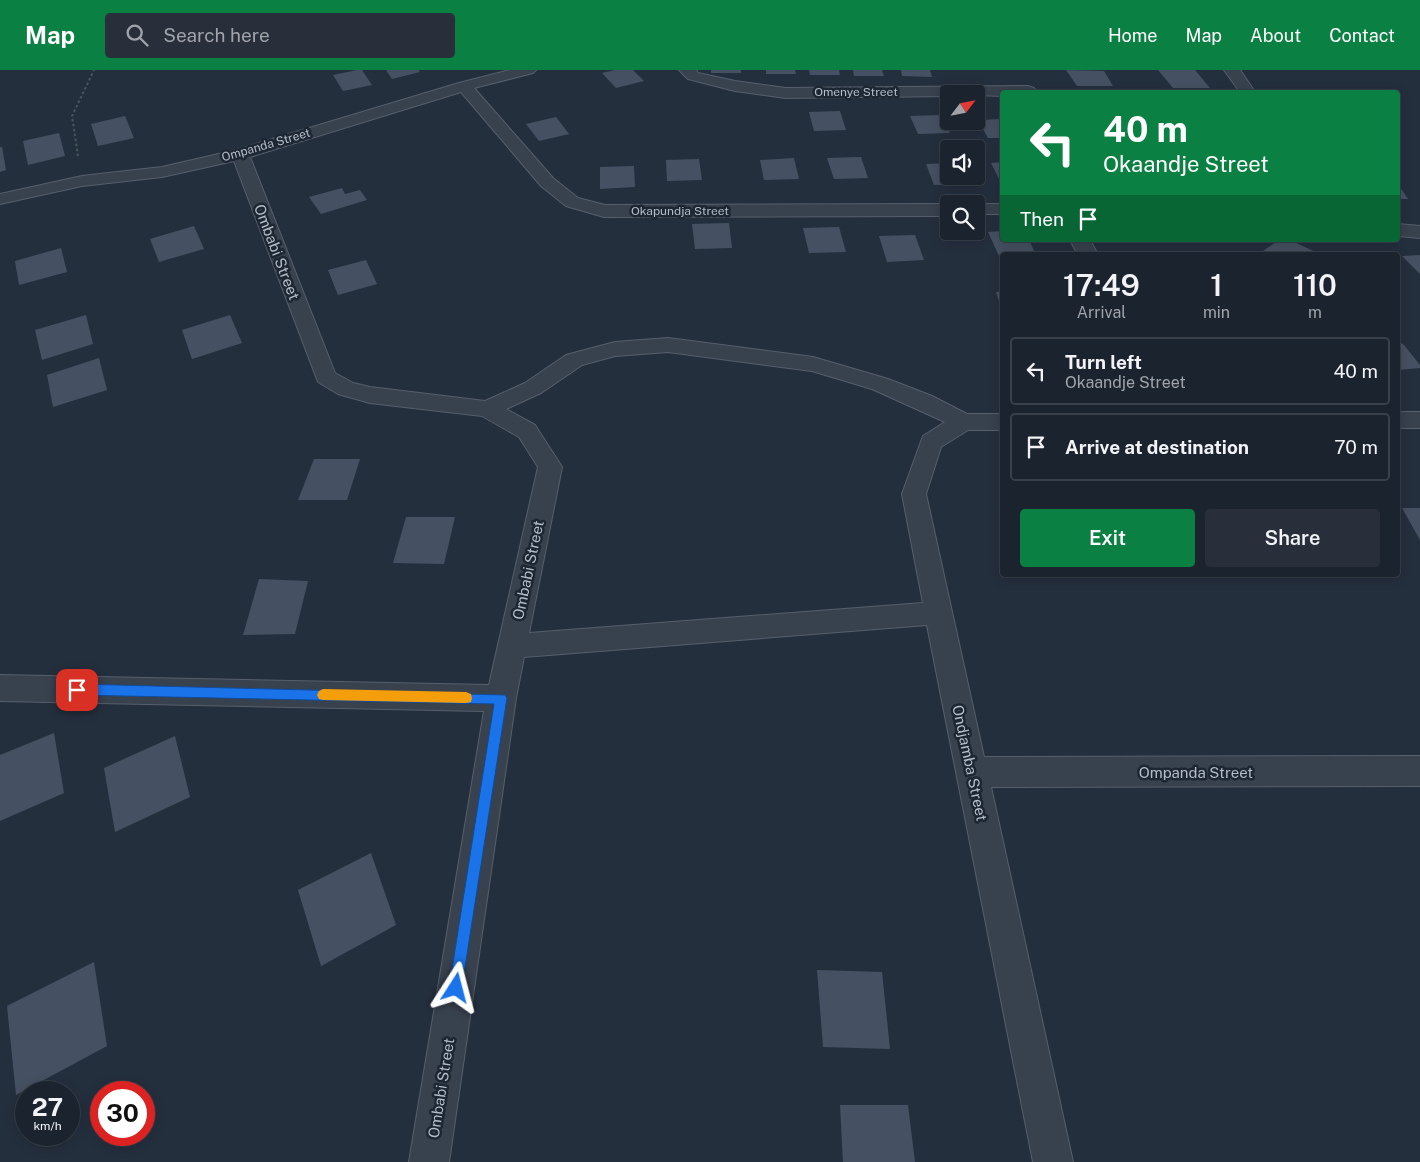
<!DOCTYPE html>
<style>
:root{--surface:#1b232e;--page:#282f3a;--text:#f1f3f6;--muted:#a0a4aa;--line:#39404a;--accent:#0b8043}
body{margin:0;font-family:"Public Sans",sans-serif;background:var(--page);color:var(--text);height:100vh;display:flex;flex-direction:column;font-size:19px;white-space:nowrap}
*{box-sizing:border-box;margin:0}
p{font-size:16px;color:var(--muted)}
.icon{flex:none;width:28px;height:28px;fill:none;stroke:currentColor;stroke-width:2;stroke-linecap:round;stroke-linejoin:round}
.map{position:relative;flex:1;overflow:hidden}
.details{position:absolute;left:1000px;top:182px;width:400px;height:325px;display:flex;flex-direction:column;background:var(--surface);border-radius:5px;box-shadow:0 2px 12px #0003,0 0 0 1px var(--line)}
.details>*{flex:none}
.banner{position:absolute;left:1000px;top:20px;width:400px;height:152px;border-radius:5px;box-shadow:0 2px 12px #0003,0 0 0 1px var(--line);background:#0b8043;color:#fff;overflow:hidden}
.needle{width:32px;rotate:58deg}
.controls{position:absolute;left:940px;top:15px;display:grid;gap:10px}
.controls a{display:grid;place-items:center;width:45px;height:45px;border-radius:5px;background:var(--surface);box-shadow:0 2px 12px #0003,0 0 0 1px var(--line);font-size:25px}
.speed{position:absolute;left:15px;top:1011px;display:flex;gap:10px;font-size:25px;font-weight:700;text-align:center}
.speed>*{display:grid;place-content:center;width:65px;height:65px;border-radius:50%;background:var(--surface);box-shadow:0 2px 12px #0003,0 0 0 1px var(--line);line-height:1}
.speed small{font-size:12px;font-weight:400}
.speed .limit{border:8px solid #d22;background:#fff;color:#111}
.pin{position:absolute;display:grid;place-items:center;width:42px;height:42px;color:#fff;margin:-21px;border-radius:10px;box-shadow:0 2px 8px #0006}
.me{position:absolute;width:55px;margin:-28px;rotate:9deg;stroke-linejoin:round;filter:drop-shadow(0 0 4px #0008)}
.turn{display:flex;align-items:center;gap:18px;height:105px;padding:0 20px;font-size:22px}
.turn .icon{width:65px;height:65px;stroke-width:2.5}
.turn b{display:block;font-size:35px;line-height:42px}
.then{display:flex;align-items:center;height:48px;padding:0 20px;background:#0003;gap:10px;font-size:19px}
.eta{display:flex;justify-content:space-evenly;align-items:center;height:85px;text-align:center}
.eta b{font-size:30px;font-weight:600;line-height:35px}
.cta{display:flex;gap:10px;margin-top:auto;padding:10px 20px}
.cta a{flex:1;height:58px;border-radius:5px;background:var(--accent);color:#fff;font-size:20px;font-weight:600;line-height:58px;text-align:center}
.cta a+a{background:var(--page);color:var(--text)}
ul{padding:0;list-style:none}
li{display:flex;align-items:center;gap:15px;height:68px;margin:0 10px 8px;padding:0 10px;border:2px solid var(--line);border-radius:5px}
li div{flex:1}
li b{display:block;font-size:19px}
li em{font-style:normal}
header{display:flex;align-items:center;gap:30px;box-sizing:border-box;height:70px;padding:0 25px;background:var(--accent);color:#fff}
header strong{font-size:24px}
nav{display:flex;gap:28px;margin-inline-start:auto;font-size:18px}
.search{width:350px;height:45px;background:var(--page);display:flex;align-items:center;gap:12px;box-sizing:border-box;padding:0 18px;border-radius:5px;color:var(--muted);font-size:19px}
.map>svg:first-child{display:block}
</style>
<header>
<strong>Map</strong>
<div class="search"><svg class="icon" aria-label="search" viewBox="0 0 24 24"><circle cx="10" cy="10" r="6"/><path d="M15 15l6 6"/></svg>Search here</div>
<nav><a>Home</a><a>Map</a><a>About</a><a>Contact</a></nav>
</header>
<div class="map">
<svg width="1420" height="1092" viewBox="0 0 1420 1092">
<rect width="100%" height="100%" fill="#242f3e"/>
<!-- building -->
<path fill="#455162" d="M357,0h5l10,15 -29,6 -10,-16z
M386,0h32l2,2 -28,7z
M615,0h18l11,11 -28,7 -14,-15z
M711,0h30v3h-30z
M766,0h29l1,4h-30z
M809,0h30l1,5h-30z
M853,0h29l2,6h-30z
M901,0h29l2,7 -30,-1z
M1066,0l38,1 9,15h-36z
M1158,0h37l15,18h-37z
M840,41l6,19 -32,1 -5,-19z
M941,45l9,18 -32,1 -8,-18z
M125,46l9,22 -36,8 -7,-22z
M556,47l13,17 -30,7 -13,-17z
M1002,49v19h-14l-10,-18z
M59,63l6,23 -37,9 -5,-24z
M0,77h2l4,23 -6,2z
M861,87l7,21 -34,1 -7,-21z
M794,88l5,21 -35,1 -4,-20z
M699,89l3,21 -35,1 -1,-21z
M1002,92v23l-11,-22z
M949,93v13h16l3,8 -34,1 -8,-21z
M634,96l1,21 -35,2v-22z
M1398,114l10,15h-10z
M342,118l3,6 15,-4 7,10 -46,14 -12,-17z
M729,153l3,25 -37,1 -3,-25z
M194,156l10,23 -45,13 -9,-23z
M839,157l7,25 -37,1 -6,-25z
M1002,161v9h27l7,15 -37,1 -11,-24z
M915,165l9,25 -37,2 -8,-26z
M1279,170h11l32,15h-65z
M61,178l6,24 -48,13 -4,-24z
M1420,185v19l-18,-18z
M366,190l11,24 -39,11 -10,-25z
M996,222h6v19z
M86,245l7,29 -51,16 -7,-30z
M230,245l12,28 -50,16 -10,-29z
M1398,271l6,4 16,20v3l-22,2z
M99,288l8,32 -54,17 -6,-32z
M314,389h46l-13,41h-49z
M1402,438h18v32z
M406,447h49l-11,47 -51,-1z
M259,509l49,2 -13,53 -52,1z
M54,663l10,60 -64,28v-66z
M175,666l15,61 -75,35 -11,-64z
M371,783l25,72 -75,41 -23,-76z
M94,892l13,84 -91,49 -9,-89z
M817,900l65,2 8,77 -67,-2z
M840,1035h68l7,57h-72z"/>
<g fill="none" stroke-linecap="round" stroke-linejoin="round">
<defs>
<path id="minor" d="M510,0h26l-3,3 -59,15 79,90 25,20 27,7 344,-1v12l-345,1 -38,-11 -25,-20 -80,-94 -211,65 85,216 18,10 17,4 115,14 40,-18 41,-28 49,-13 53,-4 145,19 75,22 44,17 35,18h35v16h-34l-27,17 -15,47 58,263 436,-1v30l-429,1 82,375h-40l-106,-537 -403,32 -8,41 -67,464h-40l75,-451 -484,-10v-26l489,10 49,-218 -19,-30 -37,-21 -112,-13 -32,-9 -20,-12 -84,-221 -72,16 -80,9 -82,18v-10l82,-18 80,-9 74,-17 223,-67zM668,282l144,19 60,18 73,33 -22,14 -21,58 21,109 -394,30 33,-166 -27,-42 -29,-16 35,-16 41,-28 33,-9z
M679,0h17l2,3 37,8 51,7 242,-2 6,2 2,3 -34,1v4l-53,-2v2l-163,2 -51,-7 -47,-12z
M1224,0h16l15,22h-15z
M975,134h27v10h-26z
M1398,154l22,2v12l-22,-2z
M1070,170h20l8,15h-20z
M1398,342h22v16h-22z"/>
</defs>
<!-- minor casing -->
<use href="#minor" stroke="#565f6c" stroke-width="2"/>
<!-- path -->
<path stroke="#44595c" stroke-width="2" stroke-dasharray="2.5 2.5" stroke-linecap="butt" d="M78,86l-6,-40 22,-46"/>
<!-- minor -->
<use href="#minor" fill="#38414e" fill-rule="evenodd"/>
</g>
<!-- route -->
<path fill="#1a73e8" stroke="#114b97" d="M77,614l428,11 2,3 -46,295 -5,3 -5,-3 -2,-5 45,-284 -417,-9 -4,-2 -2,-3 2,-4z"/>
<!-- slow -->
<path fill="#f59e0b" d="M323,619l143,3 5,2 1,4 -1,4 -5,1 -143,-3 -4,-1 -2,-4 2,-4z"/>
<g text-anchor="middle" dominant-baseline="central" stroke-width="5" stroke-linejoin="round" paint-order="stroke">
<!-- far-street labels -->
<g font-size="12" fill="#b4bcc9" stroke="#1d2633">
<text x="856" y="22">Omenye Street</text>
<text transform="translate(266 75) rotate(-16)">Ompanda Street</text>
<text x="680" y="141">Okapundja Street</text>
</g>
<!-- street labels -->
<g font-size="15" fill="#b4bcc9" stroke="#1d2633">
<text transform="translate(277 182) rotate(69)">Ombabi Street</text>
<text transform="translate(528 500) rotate(-78)">Ombabi Street</text>
<text transform="translate(970 693) rotate(78)">Ondjamba Street</text>
<text x="1196" y="702">Ompanda Street</text>
<text transform="translate(441 1018) rotate(-81)">Ombabi Street</text>
</g>
</g>
</svg>
<div class="controls">
<a><svg class="needle" viewBox="-14 -14 28 28"><path d="M0-13l5 13h-10z" fill="#e53935"/><path d="M0 13l5-13h-10z" fill="#a0a4aa"/></svg></a>
<a><svg class="icon" aria-label="sound" viewBox="0 0 24 24"><path d="M4 9h4l5-4v14l-5-4H4zM17 9q2 3 0 6"/></svg></a>
<a><svg class="icon" aria-label="search" viewBox="0 0 24 24"><circle cx="10" cy="10" r="6"/><path d="M15 15l6 6"/></svg></a>
</div>
<div class="speed"><div>27<small>km/h</small></div><div class="limit">30</div></div>
<div class="pin" style="left:77px;top:620px;background:#d93025"><svg class="icon" aria-label="arrive" viewBox="0 0 24 24"><path d="M6 21V4h12l-3 4 3 4H6"/></svg></div>
<svg class="me" style="left:456px;top:918px" viewBox="-20 -20 40 40"><path d="M0-17L14 15 0 8-14 15z" fill="#1a73e8" stroke="#fff" stroke-width="4"/></svg>
<div class="banner">
<div class="turn"><svg class="icon" aria-label="left" viewBox="0 0 24 24"><path d="M17 20v-9H6M10 6l-5 5 5 5"/></svg><div><b>40 m</b>Okaandje Street</div></div>
<div class="then">Then<svg class="icon" aria-label="arrive" viewBox="0 0 24 24"><path d="M6 21V4h12l-3 4 3 4H6"/></svg></div>
</div>
<section class="details">
<div class="eta">
<div><b>17:49</b><p>Arrival</p></div>
<div><b>1</b><p>min</p></div>
<div><b>110</b><p>m</p></div>
</div>
<ul>
<li><svg class="icon" aria-label="left" viewBox="0 0 24 24"><path d="M17 20v-9H6M10 6l-5 5 5 5"/></svg><div><b>Turn left</b><p>Okaandje Street</p></div><em>40 m</em></li>
<li><svg class="icon" aria-label="arrive" viewBox="0 0 24 24"><path d="M6 21V4h12l-3 4 3 4H6"/></svg><div><b>Arrive at destination</b></div><em>70 m</em></li>
</ul>
<div class="cta"><a>Exit</a><a>Share</a></div>
</section>
</div>
